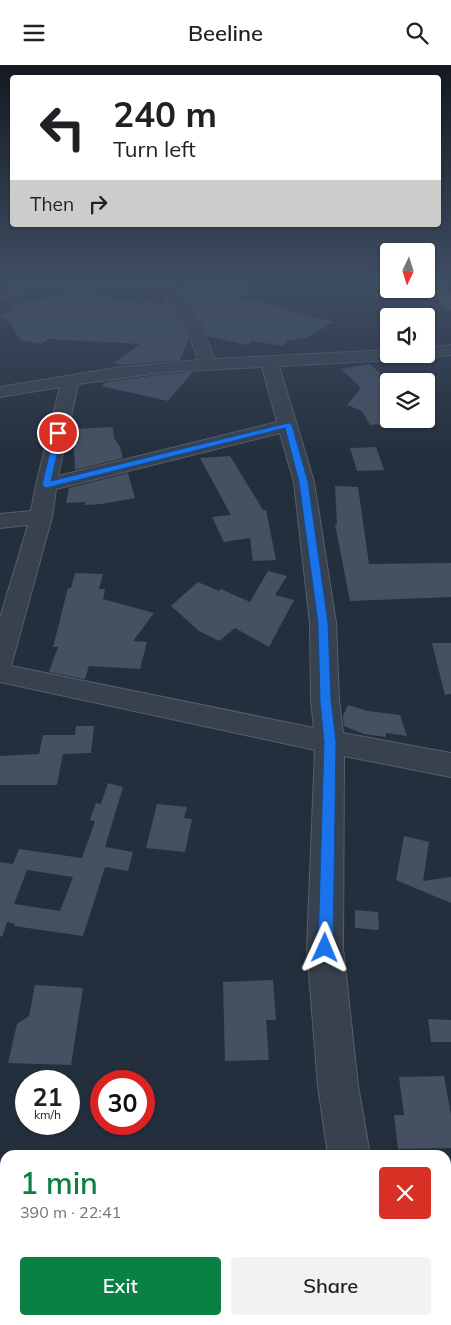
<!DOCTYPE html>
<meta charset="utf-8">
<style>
:root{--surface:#fff;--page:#f2f2f2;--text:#202124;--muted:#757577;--accent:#0b8043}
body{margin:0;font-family:Mulish,sans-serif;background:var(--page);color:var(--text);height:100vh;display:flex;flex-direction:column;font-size:19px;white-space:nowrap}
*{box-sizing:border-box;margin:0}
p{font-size:16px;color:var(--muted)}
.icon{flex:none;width:28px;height:28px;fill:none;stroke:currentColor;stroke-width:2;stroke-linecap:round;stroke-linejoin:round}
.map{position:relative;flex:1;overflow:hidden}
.drawer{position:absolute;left:0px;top:1085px;width:451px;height:175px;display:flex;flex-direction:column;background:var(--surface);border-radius:15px 15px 0 0;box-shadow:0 1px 4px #0004}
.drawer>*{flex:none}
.guide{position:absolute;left:10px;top:10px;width:431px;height:152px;border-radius:5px;box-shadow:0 1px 4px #0004;background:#fff;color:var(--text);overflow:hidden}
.needle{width:32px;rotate:184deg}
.controls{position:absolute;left:380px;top:178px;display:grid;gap:10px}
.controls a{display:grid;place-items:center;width:55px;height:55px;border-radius:5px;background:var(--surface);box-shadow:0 1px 4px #0004;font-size:25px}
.speed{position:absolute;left:15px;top:1005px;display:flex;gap:10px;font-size:25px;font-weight:700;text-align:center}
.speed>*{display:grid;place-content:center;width:65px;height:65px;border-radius:50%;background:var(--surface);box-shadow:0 1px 4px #0004;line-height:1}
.speed small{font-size:12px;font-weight:400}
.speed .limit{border:8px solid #d22;background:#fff;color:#111}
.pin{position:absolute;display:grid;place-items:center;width:42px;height:42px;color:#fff;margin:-21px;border:2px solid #fff;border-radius:50%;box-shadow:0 1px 5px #0007}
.me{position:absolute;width:55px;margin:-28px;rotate:1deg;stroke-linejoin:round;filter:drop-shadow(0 0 4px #0008)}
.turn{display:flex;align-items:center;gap:18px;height:105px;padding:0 20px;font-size:22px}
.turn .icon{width:65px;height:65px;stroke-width:2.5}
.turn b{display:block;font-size:35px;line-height:42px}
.then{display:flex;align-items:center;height:48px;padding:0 20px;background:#0003;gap:10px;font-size:19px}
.round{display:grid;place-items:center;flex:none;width:52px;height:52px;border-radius:5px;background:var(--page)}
.summary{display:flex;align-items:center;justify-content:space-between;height:85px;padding:0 20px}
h1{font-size:30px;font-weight:600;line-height:38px;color:var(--accent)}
.primary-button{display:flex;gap:10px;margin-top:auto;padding:10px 20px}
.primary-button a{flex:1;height:58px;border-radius:5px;background:var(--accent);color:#fff;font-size:20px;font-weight:600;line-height:58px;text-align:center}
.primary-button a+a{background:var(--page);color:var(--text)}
header{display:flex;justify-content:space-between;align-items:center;height:65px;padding:0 20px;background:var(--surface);font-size:22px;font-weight:600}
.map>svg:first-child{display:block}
</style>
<header><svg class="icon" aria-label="menu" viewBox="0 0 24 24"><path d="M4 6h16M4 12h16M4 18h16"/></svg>Beeline<svg class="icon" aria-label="search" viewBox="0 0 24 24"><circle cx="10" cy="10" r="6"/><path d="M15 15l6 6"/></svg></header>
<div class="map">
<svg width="451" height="1260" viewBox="0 0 451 1260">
<rect width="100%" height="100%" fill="#242f3e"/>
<!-- building -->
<path fill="#455162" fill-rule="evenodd" d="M191,215h24l37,7 -13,11 45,9 -2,1 52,14 -30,17 -5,-2 -7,4 -4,-1 -5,6 -31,-5 -5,4 -39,-9 -6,-14 -25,-31z
M89,223l23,11 28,4 4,-2 17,3 5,-4 18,25 5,13 -9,22 -57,5 -9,-2 26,-19 -92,-5 -7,5 -21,-4 -9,-16 -10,-10 15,-3 -5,-6z
M370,299l19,17v43l-19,1 -8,-14 -15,-6 14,-17 -20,-19z
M193,307l-25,29 -67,-15 6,-4 58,-8z
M113,362l1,11 6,9 3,11 -48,12 -2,-41z
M376,382l8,23 -27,1 -7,-23z
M230,391l33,54h3l10,50 -23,1 -3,-23 -26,4 -12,-25 19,-2 -31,-57z
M128,408l7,25 -33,6 -17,1v-3l-19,1 3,-15z
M335,421l23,1 11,77 82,-1v34l-101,4 -15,-77h2z
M268,506l19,5 -12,19 19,5 -25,47 -34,-19 -16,13 -20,-10 -28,-25 27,-24 21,9 2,-2 29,13z
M75,508l28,1 -4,15h6l-2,10 51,14 -21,28 14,1 -7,27 -51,-3 -4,13 -36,-7 9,-25h-5l15,-59h3z
M432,578h19v51l-6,1z
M348,640l20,6 32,4 7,21 -21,-3v4l-22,-3 -20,-8 -1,-10z
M76,661h18l-3,27 -28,1 -6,31h-57v-29l39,-2 4,-19h32z
M108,718l15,4 -18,60 28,5 -5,19 -23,-4 -22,69 -69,-10 1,-2 -8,-2 -5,15 -2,-1v-74l13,2 6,-15 63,9 13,-37 -5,-1 6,-17 5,1zM27,805l46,7 -13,34 -46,-7z
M157,739l30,3 -3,11 8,1 -7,33 -39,-4z
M404,771l25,6 -6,39 28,-4v26l-55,-23z
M355,845l23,2 1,18 -24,-2z
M273,915l3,40h-10l3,40 -44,1 -2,-79z
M35,920l48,3 -12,77 -63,-2 9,-39 12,-8z
M428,954l23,1v22h-20z
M444,1011l7,39v33l-53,1 -4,-34h10l-5,-38z"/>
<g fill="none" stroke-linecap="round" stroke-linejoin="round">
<defs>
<path id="minor" d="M70,215h108l-4,3v7l27,33 13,36 175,-9v4h37v-6l25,-3v10l-25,3 -6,-2 -7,3 -134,7 35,116 22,141 3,77 4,33 108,20v24l-107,-21 -1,192 15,138 12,69h-42l-10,-69 -11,-138 8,-198 -315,-68v-64l28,-93 -28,3v-14l31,-3 5,-26 24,-98 -60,10v-10l115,-19 83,-8 -12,-36 -26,-34v-5l-15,2 -52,-1 -93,11v-8zM262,302l15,55 -219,54 20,-92 87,-12zM280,368l14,49 16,141 1,77 3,28 -303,-62 41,-149 4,-28z
M350,1255h48l1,5h-48z"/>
<path id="major" d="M426,215h13l12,16v14l-5,-1z"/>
</defs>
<!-- minor casing -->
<use href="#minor" stroke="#565f6c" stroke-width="2"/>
<!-- major casing -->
<use href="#major" stroke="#414a57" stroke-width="2"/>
<!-- minor -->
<use href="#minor" fill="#38414e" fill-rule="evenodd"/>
<!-- major -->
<use href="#major" fill="#56606e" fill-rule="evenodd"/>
</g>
<!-- sky -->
<linearGradient id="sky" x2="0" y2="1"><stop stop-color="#141a22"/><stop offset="0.55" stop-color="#3f4d63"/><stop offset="1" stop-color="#3f4d63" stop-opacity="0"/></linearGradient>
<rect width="451" height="392" fill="url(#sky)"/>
<!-- route -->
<path fill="#1a73e8" stroke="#114b97" d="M288,358l4,2 16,57 20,141 3,77 5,42 -3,206 -3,5 -5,2 -5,-2 -2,-5 6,-206 -4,-42 -2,-77 -19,-141 -14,-54 -239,60 -4,-3 13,-54 7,2 -11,48z"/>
</svg>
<div class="controls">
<a><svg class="needle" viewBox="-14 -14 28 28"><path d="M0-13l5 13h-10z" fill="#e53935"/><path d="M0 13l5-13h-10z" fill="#757577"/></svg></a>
<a><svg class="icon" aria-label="sound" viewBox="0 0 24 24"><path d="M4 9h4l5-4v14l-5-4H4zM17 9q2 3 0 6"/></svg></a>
<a><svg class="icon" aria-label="layers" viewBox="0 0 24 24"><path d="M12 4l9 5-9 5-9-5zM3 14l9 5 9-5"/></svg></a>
</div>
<div class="speed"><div>21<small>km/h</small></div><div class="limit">30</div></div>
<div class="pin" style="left:58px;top:368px;background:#d93025"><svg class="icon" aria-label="arrive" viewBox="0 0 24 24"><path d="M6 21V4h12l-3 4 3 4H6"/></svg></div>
<svg class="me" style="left:325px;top:883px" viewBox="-20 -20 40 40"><path d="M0-17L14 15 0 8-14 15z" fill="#1a73e8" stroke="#fff" stroke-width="4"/></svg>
<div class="guide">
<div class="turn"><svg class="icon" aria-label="left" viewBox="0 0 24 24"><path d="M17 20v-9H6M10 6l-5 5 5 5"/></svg><div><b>240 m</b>Turn left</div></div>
<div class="then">Then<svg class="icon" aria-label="right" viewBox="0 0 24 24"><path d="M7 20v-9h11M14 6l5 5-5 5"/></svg></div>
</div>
<section class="drawer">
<div class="summary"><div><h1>1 min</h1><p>390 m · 22:41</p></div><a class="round" style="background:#d93025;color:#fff"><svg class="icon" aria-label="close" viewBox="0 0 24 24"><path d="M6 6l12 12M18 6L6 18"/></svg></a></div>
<div class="primary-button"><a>Exit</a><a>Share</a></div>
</section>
</div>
